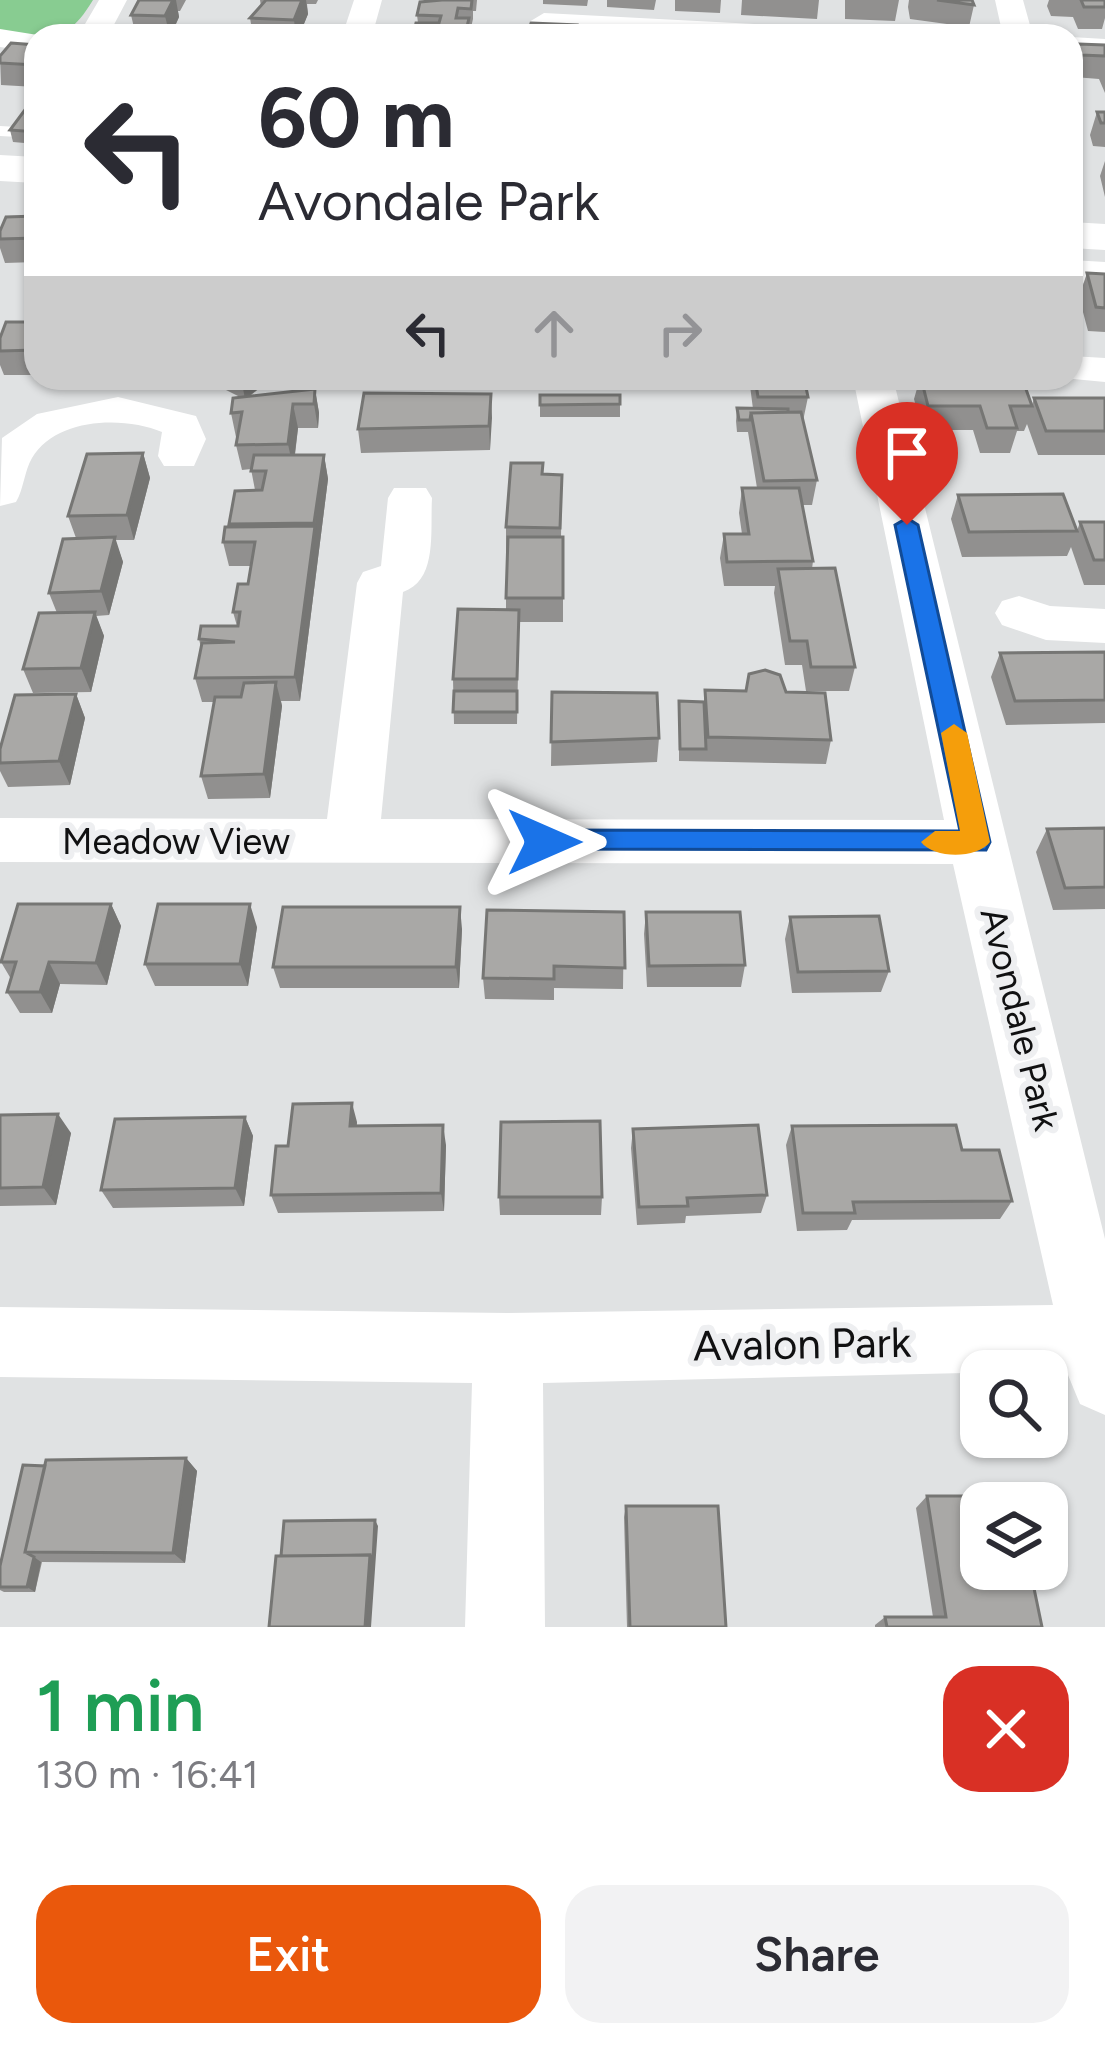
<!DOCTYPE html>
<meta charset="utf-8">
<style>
:root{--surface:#fff;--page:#f2f2f3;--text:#2b2b33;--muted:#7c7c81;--accent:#ea580c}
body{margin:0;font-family:Figtree,sans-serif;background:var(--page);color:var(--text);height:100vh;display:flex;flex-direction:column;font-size:45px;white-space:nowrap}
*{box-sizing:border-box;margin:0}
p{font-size:39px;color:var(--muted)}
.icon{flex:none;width:66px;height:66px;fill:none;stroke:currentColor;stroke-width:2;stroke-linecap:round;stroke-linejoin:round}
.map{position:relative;height:1627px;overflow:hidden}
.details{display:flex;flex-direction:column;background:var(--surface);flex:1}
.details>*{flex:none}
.top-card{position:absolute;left:24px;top:24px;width:1059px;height:366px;border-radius:36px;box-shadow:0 3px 9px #0004;background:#fff;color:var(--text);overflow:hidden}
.buttons{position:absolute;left:960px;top:1350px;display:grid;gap:24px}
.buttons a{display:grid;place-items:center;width:108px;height:108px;border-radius:24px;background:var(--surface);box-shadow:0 3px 9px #0004;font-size:60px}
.pin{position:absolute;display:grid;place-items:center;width:102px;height:102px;color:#fff;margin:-123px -51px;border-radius:50% 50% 50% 0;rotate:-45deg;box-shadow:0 0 12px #0007}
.pin .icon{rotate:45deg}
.me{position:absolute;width:132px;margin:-66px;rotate:90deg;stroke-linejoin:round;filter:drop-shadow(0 0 9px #0008)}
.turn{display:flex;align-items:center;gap:42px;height:252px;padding:0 36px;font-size:54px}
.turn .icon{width:156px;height:156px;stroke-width:2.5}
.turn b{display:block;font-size:84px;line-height:102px}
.lanes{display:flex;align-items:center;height:114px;padding:0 36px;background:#0003;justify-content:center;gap:60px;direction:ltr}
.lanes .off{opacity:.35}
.round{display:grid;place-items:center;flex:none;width:126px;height:126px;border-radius:36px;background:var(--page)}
.head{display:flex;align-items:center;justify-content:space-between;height:204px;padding:0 36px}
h1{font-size:72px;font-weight:600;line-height:90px;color:#1e9e55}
.primary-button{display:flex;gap:24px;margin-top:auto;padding:24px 36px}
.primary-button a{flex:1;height:138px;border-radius:36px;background:var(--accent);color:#fff;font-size:48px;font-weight:600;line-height:138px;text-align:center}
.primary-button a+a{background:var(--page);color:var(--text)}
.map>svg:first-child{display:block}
</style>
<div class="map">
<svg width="1105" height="1627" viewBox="0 0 1105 1627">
<rect width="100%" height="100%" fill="#e0e2e3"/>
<!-- green -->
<path fill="#88cc91" d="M0,0h93c-28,46 -42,37 -93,33z"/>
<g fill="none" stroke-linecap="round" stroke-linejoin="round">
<!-- service -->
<path fill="#fff" fill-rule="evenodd" d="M0,126l36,2v10l-36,-2z"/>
<!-- minor -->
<path fill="#fff" fill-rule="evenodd" d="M99,0h28l-19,36h-30z
M354,0h28l-10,36h-30z
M995,0h28l10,36h-30z
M544,13l266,14 15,9h-185l-106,-8 -5,-6z
M0,29l44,7h-8v16l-36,-5z
M1071,37l34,2v18l-34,-2z
M1071,260l34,2v22l-34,-2z
M1071,356l34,2v24l-42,-4h8z
M853,378h40l212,861v176l-25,-11 -12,-29 -21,-4 -504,12 2,244h-80l7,-244 -472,-6v-70l508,6 545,-8 -100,-441 -953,-2v-44l327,1 30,-236 6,-11 18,-6 7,-68 6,-10h32l6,10c-2,33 6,82 -29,94l-22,227 563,1z
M118,397l78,19 10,23 -12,27h-30l-6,-10 4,-24c-37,-16 -106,-15 -130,26 -8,14 -8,30 -16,44l-16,4 2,-68 35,-24z
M1019,596l31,10 55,3v34l-59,-3 -44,-15 -7,-12 7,-12z"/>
<!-- secondary -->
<path fill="#fff" fill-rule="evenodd" d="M0,155l36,2v26l-36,-2z
M1071,222l34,2v26l-34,-2z"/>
</g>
<!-- wall -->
<path fill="#91908f" d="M139,0h47l-6,11h-2l1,6 -8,19h-35l-5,-21z
M260,0h58l-2,4h-9l1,10 -9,22h-46l-3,-18 11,-12z
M424,0h53l-1,11h-3v8l-4,17h-56l5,-13 -1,-8z
M543,0h45l-1,6 -44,-2z
M607,0h49l-2,10 -47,-3z
M675,0h46l-1,13 -45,-2z
M742,0h77l-2,19 -76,-4z
M845,0h54l-4,21 -50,-2z
M909,0h63l2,5 -5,22 -59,-8 -2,-12z
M1049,0h56v18l-3,11h-24l-5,-12 -22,-1 -4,-10z
M1078,44l27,1v48l-6,-14 -25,-2 -2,-11z
M36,45v42l-35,-2 -1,-29z
M36,99v45l-23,-2 -3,-12z
M1097,112h8v35l-12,-1 -3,-11z
M1105,161v36l-5,-21z
M36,216v46l-31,1 -5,-15v-18z
M1087,273l18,1v58l-17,-1 -9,-34z
M36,322v53h-32l-4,-10v-27z
M202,378h70l-22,18 65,-7 4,24 -1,15h-20l-3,27h29l4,24 -28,222h-19l1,5 -12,92 -62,1 -7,-23 13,-74h-12l-7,-24 6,-30 -2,-9 38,-13 -4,-14 15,-28 3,-18h-22l-6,-24 6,-15v-3l26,-34 -4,-21 -9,1 -6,-25 2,-8h-2l-5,-24 9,-16z
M749,378h55l4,19 -5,24 14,59 -5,25h-10l11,56 -1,8 43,98 -6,24h-43l-4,-26h-17l-11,-72 1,-7h-51l-4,-28 4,-24h18l-3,-21 3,-25h15l-9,-56h-11l-1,-11 1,-13 16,1z
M920,378h102l10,27 2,-7h71v57h-67l-11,-31 -3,7h-7l-7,22h-30l-7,-23h-51l-8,-31z
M491,394l-1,56 -129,3 -3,-24z
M540,395h80v22h-80z
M143,453l7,25 -16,62h-19l8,22 -14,53 -13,1 8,20 -13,56 -58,1 -10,-24 34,-56 -8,-20 27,-55 -8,-22z
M543,475h19l-1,62h2v85h-44l-2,102h-63l-1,-45 53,-70v-82z
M958,495l119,36 3,-9h25v63h-21l-13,-38 -4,9 -105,1 -11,-38z
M1105,652v71l-99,2 -15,-48 9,-24z
M705,690l81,2 45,48 -5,24 -147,-3v-60l25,1z
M552,692l107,46 -2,24 -106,4z
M76,694l9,24 -15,67 -62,2 -8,-16v-22z
M1105,828v81l-52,1 -17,-58 11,-23z
M111,904l10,22 -14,59 -47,-1 -8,29h-32l-13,-21 4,-13 -10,-17z
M624,912l-1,77 -69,-1v12l-69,-1 -2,-21z
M646,912l99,53 -4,22h-94l-3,-53z
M790,917l99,54 -8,21 -89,1 -7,-54z
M257,927l-9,59h-93l-10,-22z
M462,929l-3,59h-179l-7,-21z
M0,1115l71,18 -15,72 -56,1z
M245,1117l8,19 -9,70 -131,2 -12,-18z
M357,1122l-1,4 90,19 -2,66 -166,2 -7,-18 17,-49z
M792,1126l170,24 50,51 -12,18 -148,1 -5,10 -50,1 -11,-86z
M633,1129l134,66 -6,18 -75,3 -1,7 -48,2 -6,-77z
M499,1197h103l-1,18h-101z
M186,1458l11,13 -12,92 -143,-1 -7,30h-31l-4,-2v-24l45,-100z
M927,1496l115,131h-167v-2l10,-8h48l-17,-109z
M626,1506l100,121h-99l-3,-110z"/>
<!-- shaded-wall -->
<path fill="#767674" d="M173,0h3l3,17 -9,19 -5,-20z
M302,0h4l2,14 -9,22h-3l-2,-16z
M241,378h31l-27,21z
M315,389l4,24 -1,15 -4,-24z
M491,394l1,24 -2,32 -1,-24z
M293,404l5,24 -5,40 -5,-24z
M143,453l7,25 -16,62 -7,-25z
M324,455l4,24 -28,222 -5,-24z
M115,537l8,25 -14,53 -8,-24z
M95,612l9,24 -13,56 -10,-24z
M276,682l6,24 -12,92 -6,-24z
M76,694l9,24 -15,67 -11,-24z
M111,904l10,22 -14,59 -11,-22z
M250,904l7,23 -9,59 -8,-22z
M460,907l2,22 -3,59 -3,-21z
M49,962l11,22 -8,29 -12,-21z
M352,1103l5,19 -2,24 -5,-20z
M58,1114l13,19 -15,72 -13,-18z
M245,1117l8,19 -9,70 -9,-18z
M443,1125l3,20 -2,66 -3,-18z
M186,1458l11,13 -12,92 -12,-10z
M375,1520l3,6 -7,101h-6l5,-72z
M34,1557l7,5 -6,30 -8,-5z"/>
<!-- building -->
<path fill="#a9a8a6" stroke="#767674" stroke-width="3" d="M139,0h34l-8,16 -34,-1z
M266,0h36l-8,20 -44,-2z
M442,0h30l-1,9 -13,-1 -2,10h13l-3,13h-11l-1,5h-41l3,-13h23l2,-7 -24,-1 3,-13z
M937,0h35l2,5z
M1081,0h24v7h-21z
M531,23l46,2 -2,11h-47z
M601,32l48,2v2h-49z
M11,43l25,2v20l-36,-2v-7z
M1078,44l27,1v11l-24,-1z
M33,99h3v33l-26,-2z
M1097,112h8v11h-4z
M36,216v22l-36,1v-8l6,-14z
M1087,273l18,1v34l-9,-1z
M6,322h30v28l-36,1v-13z
M755,378h49l4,19h-50z
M921,378h101l10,28h-22l7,22h-30l-7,-22h-52z
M315,389l-1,15h-21l-5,40 -52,1 6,-33 -11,1 2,-15z
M364,393l127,1 -2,32 -131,3z
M540,395h80v9l-80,1z
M1034,398h71v33h-59z
M737,408l51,1v3l-37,1 -1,7h-11z
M801,412l16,68 -53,1 -13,-68z
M143,453l-16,62 -59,1 19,-62z
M254,455h70l-10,68 -85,1 6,-33 27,-1 4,-19h-15z
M511,463h32l-1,11 20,1 -2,53 -54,-1z
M742,488h57l14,73 -86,1 -3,-28h25z
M1063,494l14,37 -108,1 -11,-37z
M1080,522h25v38h-11z
M315,526l-20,151 -100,1 7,-35 33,-1 -36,-3 2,-13h37l2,-14h-7l5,-28h10l7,-42h-32l2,-15z
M115,537l-14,54 -52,2 14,-54z
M508,537h55v61h-57z
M835,568l20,99h-44l-4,-26h-17l-12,-72z
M458,609l61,1 -2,69h-64z
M95,612l-14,56 -58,1 16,-56z
M1105,652v48l-90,1 -15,-48z
M765,670l15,5 6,17 39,1 6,47 -123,-3 -3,-47 41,1 3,-17z
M276,682l-12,92 -63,2 14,-79h26l3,-14z
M454,691h63v21h-64z
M552,692l105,1 2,45 -108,4z
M76,694l-17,67 -59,2v-14l15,-54z
M679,701l25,1 2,47h-26z
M1105,828v59l-40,1 -18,-59z
M18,904h93l-15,59 -47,-1 -9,30h-33l9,-30h-15z
M158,904h92l-10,60h-95z
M283,907h177l-4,60h-183z
M487,910l137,2 1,56 -71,-2v13l-71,-1z
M646,912h94l5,53 -96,1z
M879,916l10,55 -91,1 -8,-55z
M352,1103l-2,23 93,-1 -2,68 -170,2 5,-49h12l5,-42z
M58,1114l-15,73 -43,1v-73z
M245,1117l-10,71 -134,2 14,-71z
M600,1121l2,76h-103l2,-75z
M758,1125l9,70 -80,3 1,8 -49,1 -6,-78z
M956,1125l6,25h37l13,51 -159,1 2,11h-52l-11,-87z
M186,1458l-13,95 -148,-1 21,-92z
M23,1465l22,1 -20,86 9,5 -7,30h-27v-21z
M927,1496h89l2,7h-37v66h49l12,58h-155l-2,-10h61z
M626,1506h92l8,121h-96z
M375,1520l-2,40 -3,-5 -89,1 3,-35z
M370,1555l-5,72h-96l7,-71z"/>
<!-- route -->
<path fill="#1a73e8" stroke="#114b97" stroke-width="3" d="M907,518l11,7 72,317 -4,8 -452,-1v-15l10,-4 416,1 -65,-306z"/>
<!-- slow -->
<path fill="#f59e0b" d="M954,724l13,9 23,109c-13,17 -56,17 -69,0l14,-11h25l-19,-98z"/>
<g text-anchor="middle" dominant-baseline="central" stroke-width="12" stroke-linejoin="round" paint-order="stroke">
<!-- street labels -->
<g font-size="36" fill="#101011" stroke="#eeeff1">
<text x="176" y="841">Meadow View</text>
<text transform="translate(1020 1019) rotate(76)">Avondale Park</text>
</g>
<!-- near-street labels -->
<g font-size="42" fill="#101011" stroke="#eeeff1">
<text transform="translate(802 1344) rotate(-1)">Avalon Park</text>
</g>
</g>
</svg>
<div class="buttons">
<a><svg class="icon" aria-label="search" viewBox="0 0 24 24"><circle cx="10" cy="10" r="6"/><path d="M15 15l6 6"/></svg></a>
<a><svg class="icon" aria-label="layers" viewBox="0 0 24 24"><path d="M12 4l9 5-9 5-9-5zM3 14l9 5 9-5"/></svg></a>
</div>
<div class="pin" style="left:907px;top:525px;background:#d93025"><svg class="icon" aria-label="arrive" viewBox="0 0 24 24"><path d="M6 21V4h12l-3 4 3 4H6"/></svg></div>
<svg class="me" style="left:544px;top:842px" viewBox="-20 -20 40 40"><path d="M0-17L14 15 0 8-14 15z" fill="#1a73e8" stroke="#fff" stroke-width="4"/></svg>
<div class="top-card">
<div class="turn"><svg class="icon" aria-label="left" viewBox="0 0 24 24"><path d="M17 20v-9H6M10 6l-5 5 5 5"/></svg><div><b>60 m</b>Avondale Park</div></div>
<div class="lanes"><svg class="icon" aria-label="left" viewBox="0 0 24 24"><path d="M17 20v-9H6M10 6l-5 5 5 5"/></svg><svg class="icon off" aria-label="ahead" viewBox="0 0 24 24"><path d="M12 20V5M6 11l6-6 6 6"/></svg><svg class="icon off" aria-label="right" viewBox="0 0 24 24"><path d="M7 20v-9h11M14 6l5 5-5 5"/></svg></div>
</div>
</div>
<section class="details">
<div class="head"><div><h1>1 min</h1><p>130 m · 16:41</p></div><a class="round" style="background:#d93025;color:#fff"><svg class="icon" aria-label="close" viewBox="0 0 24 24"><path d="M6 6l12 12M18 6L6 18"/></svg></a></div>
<div class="primary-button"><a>Exit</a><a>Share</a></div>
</section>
